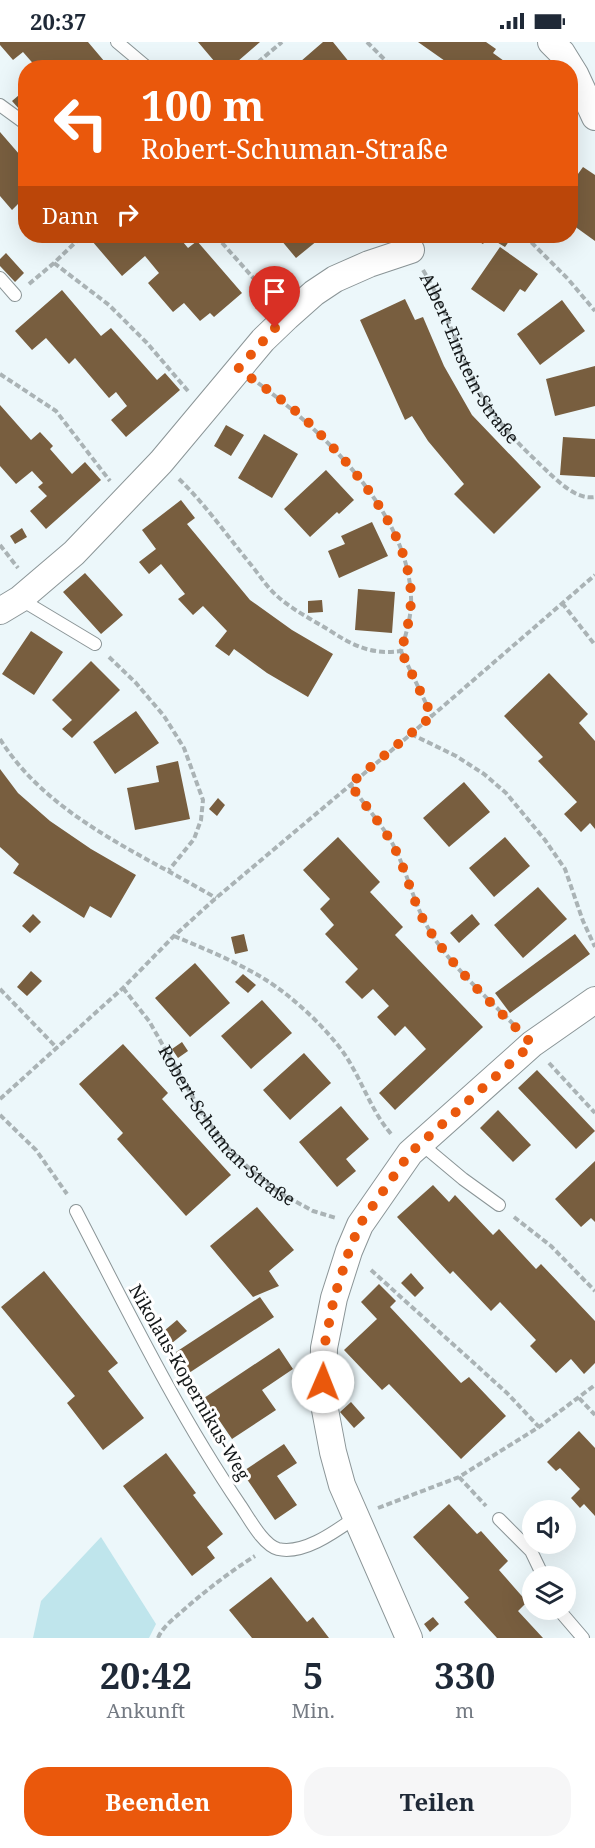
<!DOCTYPE html>
<html lang="de">
<meta charset="utf-8">
<style>
:root{--surface:#fff;--page:#f6f6f7;--text:#1f2937;--muted:#747a83;--accent:#ea580c}
body{margin:0;font-family:"Noto Serif",serif;background:var(--page);color:var(--text);height:100vh;display:flex;flex-direction:column;font-size:22px;white-space:nowrap}
*{box-sizing:border-box;margin:0}
p{font-size:20px;color:var(--muted)}
.icon{flex:none;width:33px;height:33px;fill:none;stroke:currentColor;stroke-width:2;stroke-linecap:round;stroke-linejoin:round}
.map{position:relative;height:1596px;overflow:hidden}
.side{display:flex;flex-direction:column;background:var(--surface);flex:1}
.side>*{flex:none}
.banner{position:absolute;left:18px;top:18px;width:560px;height:183px;border-radius:24px;box-shadow:0 6px 24px #0002;background:#ea580c;color:#fff;overflow:hidden}
.controls{position:absolute;left:522px;top:1458px;display:grid;gap:12px}
.controls a{display:grid;place-items:center;width:54px;height:54px;border-radius:50%;background:var(--surface);box-shadow:0 6px 24px #0002;font-size:30px}
.pin{position:absolute;display:grid;place-items:center;width:51px;height:51px;color:#fff;margin:-62px -26px;border-radius:50% 50% 50% 0;rotate:-45deg;box-shadow:0 0 6px #0007}
.pin .icon{rotate:45deg}
.me{position:absolute;width:66px;margin:-33px;rotate:1deg;stroke-linejoin:round;filter:drop-shadow(0 0 4px #0008)}
.turn{display:flex;align-items:center;gap:21px;height:126px;padding:0 24px;font-size:27px}
.turn .icon{width:78px;height:78px;stroke-width:2.5}
.turn b{display:block;font-size:42px;line-height:51px}
.then{display:flex;align-items:center;height:57px;padding:0 24px;background:#0003;gap:12px;font-size:22px}
.eta{display:flex;justify-content:space-evenly;align-items:center;height:102px;text-align:center}
.eta b{font-size:36px;font-weight:700;line-height:42px}
.button{display:flex;gap:12px;margin-top:auto;padding:12px 24px}
.button a{flex:1;height:69px;border-radius:24px;background:var(--accent);color:#fff;font-size:24px;font-weight:700;line-height:69px;text-align:center}
.button a+a{background:var(--page);color:var(--text)}
.status{display:flex;justify-content:space-between;align-items:center;height:42px;padding:0 30px;background:var(--surface);direction:ltr}
.status svg{height:16px;fill:currentColor}
.map>svg:first-child{display:block}
</style>
<div class="status"><b>20:37</b><svg viewBox="0 0 49 12"><path d="M0 12V9h3v3zM5 12V6h3v6zM10 12V3h3v9zM15 12V0h3v12zM26 1h20v11H26zM47 4h2v5h-2z"/></svg></div>
<div class="map">
<svg width="595" height="1596" viewBox="0 0 595 1596">
<rect width="100%" height="100%" fill="#ecf7fa"/>
<!-- green -->
<path fill="#bfe5ec" d="M101,1495l55,87 -7,14h-116l8,-37z"/>
<!-- building -->
<path fill="#785e3f" d="M0,0h88l22,26h-73l-14,-16 -10,8 -13,-15z
M198,0h62l-30,26h-10z
M323,0h10l21,26h-61z
M418,0h68l10,7 -3,4 21,15h-73l4,-7z
M26,47v16l-6,5 -8,-9z
M0,90l26,30v52l-8,-10 -6,6 -12,-14z
M583,125l12,8v66l-25,-18v-38z
M98,194h80l10,12 9,-7 45,52 -28,24 -4,-4 -10,8 -16,-18 -11,9 -25,-29 11,-10 -14,-17 -23,20 -30,-35z
M286,194h37l-27,22 -15,-18z
M469,194h40l3,1 -7,10 -17,-10 -5,7z
M500,205l38,27 -13,18 -5,-3 -16,23 -33,-23z
M6,211l18,20 -9,9 -15,-16v-7z
M62,248l39,46 10,-8 46,52 8,-7 15,17 -54,47 -15,-17 16,-14 -11,-14 -7,6 -34,-40 -6,6 -23,-26 -14,12 -17,-19z
M405,257l10,21 8,-3 21,49 28,49 69,72 -47,47 -40,-40 10,-10 -36,-43 -16,-25 -7,4 -45,-100z
M562,258l23,31 -45,34 -23,-31z
M595,324v40l-40,10 -9,-37z
M0,363l31,35 9,-8 13,14 -3,3 22,25 13,-12 16,18 -55,49 -16,-18 17,-15 -9,-9 5,-4 -11,-12 -16,13 -16,-18z
M226,383l18,10 -13,21 -17,-10z
M264,392l34,20 -26,44 -34,-20z
M563,395l32,2v38l-35,-2z
M326,428l28,30 -15,14 -2,-2 -27,25 -26,-28z
M181,458l14,18 -8,6 63,76 42,30 41,24 -25,43 -41,-24 -33,-24 -5,7 -14,-10 12,-15 -24,-25 -10,9 -15,-16 7,-5 -24,-30 -12,10 -10,-12 17,-13 -14,-19z
M372,480l16,34 -49,22 -11,-27 17,-7 -4,-8z
M22,486l5,9 -12,7 -5,-8z
M85,531l38,42 -22,19 -38,-42z
M358,547l37,3 -3,41 -37,-3z
M322,558l1,12 -15,1v-12z
M31,589l32,21 -29,43 -32,-21z
M91,619l29,29 -48,48 -10,-9 10,-9 -20,-20z
M549,631l39,41 -9,9 16,18v88l-5,-6 -9,9 -17,-18 13,-12 -39,-41 5,-4 -39,-41z
M136,669l23,32 -44,31 -22,-32z
M178,719l12,58 -55,11 -8,-42 32,-6 -3,-16z
M0,727l18,24 32,28 41,28 45,26 -25,43 -21,-12 -6,12 -71,-45 6,-9 -19,-17z
M464,740l26,30 -41,35 -26,-29z
M218,756l7,7 -8,11 -8,-7z
M338,795l42,45 -10,10 33,35 -8,8 88,92 -88,83 -16,-17 47,-44 -21,-23 -10,10 -18,-19 12,-11 -16,-17 -11,10 -17,-17 13,-13 -33,-35 9,-9 -14,-16 10,-10 -27,-29z
M505,795l25,29 -36,31 -25,-29z
M538,845l29,32 -44,39 -29,-33z
M33,872l8,8 -11,11 -8,-7z
M472,872l8,10 -21,19 -9,-10z
M244,892l4,17 -13,3 -4,-17z
M575,892l15,20 -80,59 -15,-20z
M195,921l35,40 -40,34 -35,-39z
M31,929l11,10 -15,15 -10,-9z
M243,932l13,11 -8,8 -13,-11z
M262,958l30,33 -41,36 -30,-33z
M182,1000l6,9 -10,7 -6,-9z
M123,1002l45,49 -6,6 69,76 -45,41 -69,-77 6,-6 -44,-49z
M304,1011l27,30 -41,37 -27,-30z
M537,1028l58,61 -19,18 -58,-61z
M341,1064l28,33 -23,20 10,12 -19,16 -38,-45z
M498,1068l33,35 -18,17 -33,-34z
M595,1119v61l-4,-4 -10,9 -26,-28z
M433,1143l16,17 6,-7 38,40 6,-6 37,40 5,-5 54,57v42l-11,11 -13,-15 -15,14 -26,-27 6,-6 -36,-38 -9,9 -38,-40 -3,3 -53,-57z
M257,1165l37,43 -25,21 10,15 -26,11 -43,-51z
M44,1229l74,92 -10,8 36,47 -41,32 -36,-47 8,-7 -74,-89z
M411,1231l13,15 -9,9 -14,-14z
M379,1242l17,17 -6,6 71,76 8,-6 37,39 -45,43 -72,-75 -7,6 -38,-40 33,-31 -16,-17z
M260,1255l14,20 -85,56 -13,-21z
M177,1278l10,11 -20,16 -9,-11z
M279,1306l14,21 -31,21 14,20 -44,29 -28,-41z
M351,1360l14,16 -11,10 -14,-16z
M579,1389l16,17v68l-11,-12 -4,4 -9,-10 9,-9 -20,-21 -4,3 -9,-9z
M284,1402l13,19 -20,13 20,29 -22,15 -33,-48z
M166,1411l30,40 -3,2 30,39 -16,13 8,11 -23,18 -69,-90z
M449,1462l28,30 4,-3 27,30 -9,9 28,32 -9,9 25,27h-46l-33,-36 5,-4 -56,-61z
M271,1535l36,45 6,-5 16,21h-77l-23,-28z
M433,1575l6,7 -9,8 -6,-8z"/>
<g fill="none" stroke-linecap="round" stroke-linejoin="round">
<defs>
<path id="service" d="M117,0l31,26
M0,63l26,19
M0,236l15,17
M20,557l75,45
M420,1101l43,36 36,26
M76,1169c52,100 101,201 164,294 9,13 23,40 38,44 26,6 58,-18 78,-32
M499,1477l32,32 12,25
M559,1568l24,28"/>
<path id="minor" d="M551,0l11,11 13,21 20,43
M0,569l20,-12 54,-46 87,-91 102,-122 24,-23 27,-24 21,-14 34,-15 42,-14
M409,1596l-67,-153 -9,-33 -10,-53 1,-51 10,-50 15,-47 11,-26 50,-72 122,-109 63,-44"/>
</defs>
<!-- service casing -->
<use href="#service" stroke="#8b9597" stroke-width="14"/>
<!-- minor casing -->
<use href="#minor" stroke="#8b9597" stroke-width="28"/>
<!-- path -->
<g stroke="#aab3b5" stroke-width="4" stroke-dasharray="6 3" stroke-linecap="butt">
<path d="M367,0l26,26"/>
<path d="M251,26l31,-26"/>
<path d="M216,194l55,62"/>
<path d="M525,194l43,43 27,32"/>
<path d="M54,221l55,42 38,38 41,48"/>
<path id="s1" d="M423,228c26,42 37,92 63,133 17,27 40,48 62,69 12,11 29,28 47,25"/>
<path d="M29,242l25,-21 28,-27"/>
<path d="M0,332l56,37 54,70"/>
<path d="M258,341c64,47 150,129 153,214 1,18 -5,37 -10,54l31,65"/>
<path d="M179,437c27,26 49,58 73,87 8,10 15,21 24,29 15,14 35,24 53,35 24,16 43,25 72,21"/>
<path d="M0,503l18,23"/>
<path d="M562,561l33,42"/>
<path d="M109,615l27,26 28,33 20,32 19,52 -2,20 -7,19 -25,31"/>
<path d="M411,692l45,22 28,18 22,19 39,47 20,29 18,52 12,26"/>
<path d="M0,697c48,77 140,114 216,159"/>
<path d="M350,742c13,19 29,37 41,57 15,26 21,58 36,85 20,37 59,70 88,100"/>
<path d="M174,894c31,13 63,26 92,44 27,17 58,46 77,72 19,27 27,58 49,83"/>
<path id="s2" d="M123,946l26,33 54,94 25,33 24,23 28,22 33,18 23,7"/>
<path d="M0,947l57,59"/>
<path d="M549,1021l46,50"/>
<path d="M0,1057l123,-111 51,-52 42,-38 195,-164 184,-159"/>
<path d="M0,1073l36,35 31,44"/>
<path d="M514,1175l37,29 44,45"/>
<path d="M371,1228l136,123 32,34"/>
<path d="M579,1356l16,17"/>
<path d="M459,1435l27,29"/>
<path d="M378,1466l81,-31 80,-50 56,-42"/>
<path d="M158,1596c4,-10 14,-18 22,-25 24,-21 48,-40 75,-57"/>
</g>
<!-- service -->
<use href="#service" stroke="#fff" stroke-width="12"/>
<!-- minor -->
<use href="#minor" stroke="#fff" stroke-width="26"/>
</g>
<g fill="none" stroke-linecap="round" stroke-linejoin="round">
<!-- route -->
<path stroke="#ea580c" stroke-width="10" stroke-dasharray="0 18" d="M275,286l-37,41c27,19 56,38 79,62 42,42 93,104 94,166 0,19 -5,37 -10,54l31,65 -82,68c13,19 29,37 40,56 17,28 21,61 38,88 28,44 68,79 104,116l-122,109 -50,71 -11,27 -15,47 -10,50 -1,34"/>
</g>
<g text-anchor="middle" dominant-baseline="central" stroke-width="6" stroke-linejoin="round" paint-order="stroke">
<!-- street labels -->
<g font-size="18" fill="#141819" stroke="#fff">
<text stroke="none"><textPath href="#s1" startOffset="100">Albert-Einstein-Straße</textPath></text>
<text stroke="none"><textPath href="#s2" startOffset="174">Robert-Schuman-Straße</textPath></text>
<text transform="translate(190 1340) rotate(60)">Nikolaus-Kopernikus-Weg</text>
</g>
</g>
</svg>
<div class="controls">
<a><svg class="icon" aria-label="sound" viewBox="0 0 24 24"><path d="M4 9h4l5-4v14l-5-4H4zM17 9q2 3 0 6"/></svg></a>
<a><svg class="icon" aria-label="layers" viewBox="0 0 24 24"><path d="M12 4l9 5-9 5-9-5zM3 14l9 5 9-5"/></svg></a>
</div>
<div class="pin" style="left:275px;top:286px;background:#d93025"><svg class="icon" aria-label="arrive" viewBox="0 0 24 24"><path d="M6 21V4h12l-3 4 3 4H6"/></svg></div>
<svg class="me" style="left:323px;top:1340px" viewBox="-20 -20 40 40"><circle r="19" fill="#fff"/><path d="M0-13L10 11 0 6-10 11z" fill="#ea580c"/></svg>
<div class="banner">
<div class="turn"><svg class="icon" aria-label="left" viewBox="0 0 24 24"><path d="M17 20v-9H6M10 6l-5 5 5 5"/></svg><div><b>100 m</b>Robert-Schuman-Straße</div></div>
<div class="then">Dann<svg class="icon" aria-label="right" viewBox="0 0 24 24"><path d="M7 20v-9h11M14 6l5 5-5 5"/></svg></div>
</div>
</div>
<section class="side">
<div class="eta">
<div><b>20:42</b><p>Ankunft</p></div>
<div><b>5</b><p>Min.</p></div>
<div><b>330</b><p>m</p></div>
</div>
<div class="button"><a>Beenden</a><a>Teilen</a></div>
</section>
